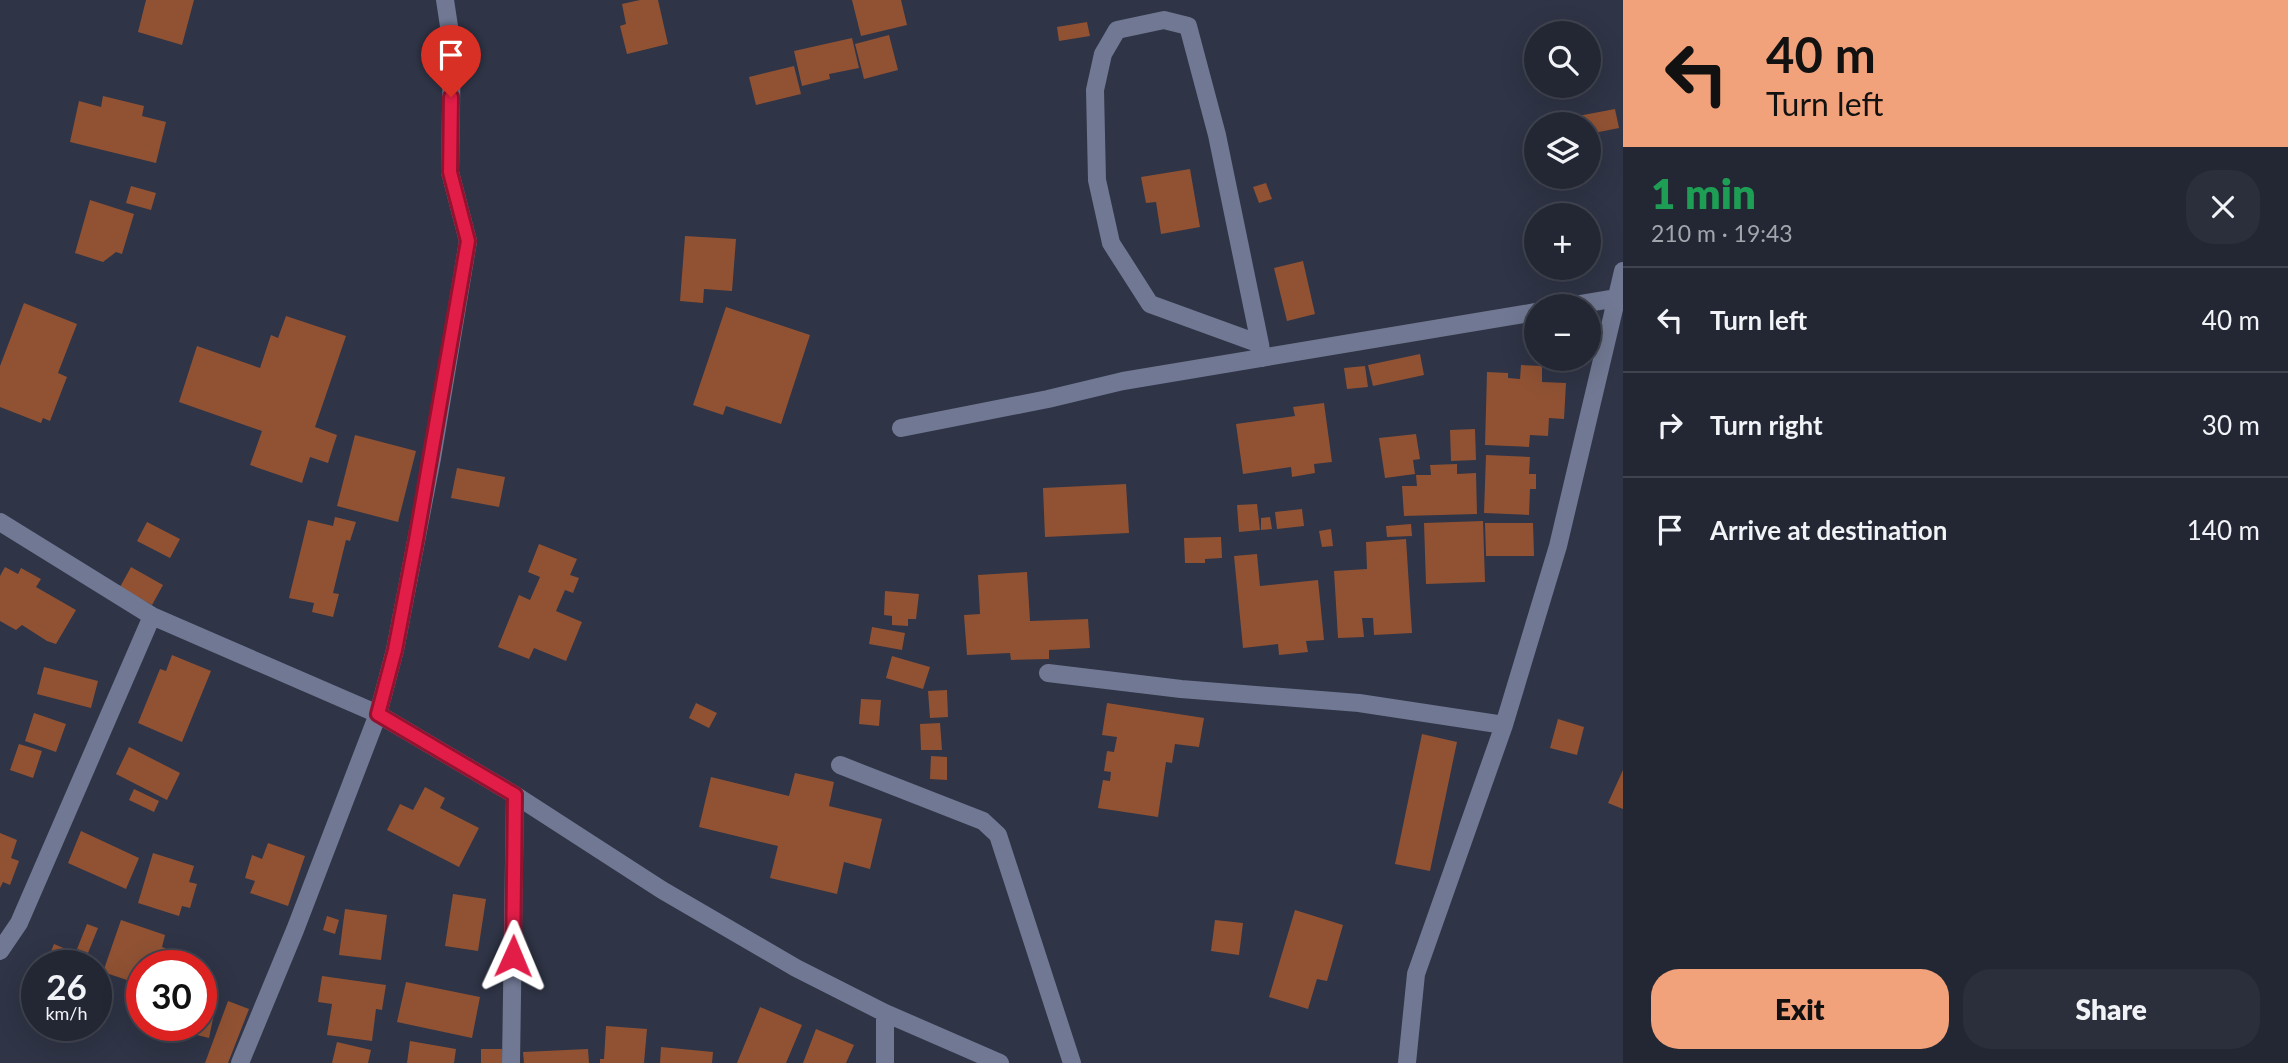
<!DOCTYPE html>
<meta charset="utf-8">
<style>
:root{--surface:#232734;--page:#2b2f3c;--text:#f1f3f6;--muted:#a3a5ac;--line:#40444f;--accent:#f1a27b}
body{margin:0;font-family:Lato,sans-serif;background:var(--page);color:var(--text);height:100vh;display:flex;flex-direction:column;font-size:26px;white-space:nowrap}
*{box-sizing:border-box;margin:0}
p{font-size:23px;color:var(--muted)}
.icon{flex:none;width:38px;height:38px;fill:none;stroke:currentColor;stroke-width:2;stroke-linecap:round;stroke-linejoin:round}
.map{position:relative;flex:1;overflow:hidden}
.sheet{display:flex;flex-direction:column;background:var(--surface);width:665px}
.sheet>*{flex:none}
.guide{background:#f1a27b;color:#111;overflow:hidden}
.fabs{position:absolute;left:1524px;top:21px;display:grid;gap:14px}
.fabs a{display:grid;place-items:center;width:77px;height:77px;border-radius:50%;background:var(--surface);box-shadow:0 7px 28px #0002,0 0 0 2px var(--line);font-size:35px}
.speed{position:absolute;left:21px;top:950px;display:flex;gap:14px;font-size:35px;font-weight:700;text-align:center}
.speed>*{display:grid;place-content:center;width:91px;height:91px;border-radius:50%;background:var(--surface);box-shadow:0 7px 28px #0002,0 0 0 2px var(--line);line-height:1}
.speed small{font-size:18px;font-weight:400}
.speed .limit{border:10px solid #d22;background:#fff;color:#111}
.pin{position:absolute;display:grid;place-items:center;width:60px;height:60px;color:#fff;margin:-72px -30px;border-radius:50% 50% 50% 0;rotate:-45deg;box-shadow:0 0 7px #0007}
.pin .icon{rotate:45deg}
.me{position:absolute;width:77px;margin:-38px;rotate:1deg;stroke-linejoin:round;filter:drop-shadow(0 0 5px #0008)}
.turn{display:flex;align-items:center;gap:24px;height:147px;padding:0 28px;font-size:32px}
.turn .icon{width:91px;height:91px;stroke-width:2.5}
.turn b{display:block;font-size:49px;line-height:60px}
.round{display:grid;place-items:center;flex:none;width:74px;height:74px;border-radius:28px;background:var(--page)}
.summary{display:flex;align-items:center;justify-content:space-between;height:119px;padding:0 28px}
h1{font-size:42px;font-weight:800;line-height:52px;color:#1e9e55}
.cta{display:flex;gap:14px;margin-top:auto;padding:14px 28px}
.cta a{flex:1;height:80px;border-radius:28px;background:var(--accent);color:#111;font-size:28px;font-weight:800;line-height:80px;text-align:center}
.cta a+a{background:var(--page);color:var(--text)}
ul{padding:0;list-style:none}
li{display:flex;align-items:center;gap:21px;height:105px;padding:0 28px;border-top:2px solid var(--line)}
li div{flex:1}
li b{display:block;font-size:26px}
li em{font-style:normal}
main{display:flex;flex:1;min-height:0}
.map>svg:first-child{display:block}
</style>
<main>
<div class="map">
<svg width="1623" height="1063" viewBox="0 0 1623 1063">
<rect width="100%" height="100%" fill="#2f3446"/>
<!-- building -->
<path fill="#905233" d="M146,0h48l-12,45 -44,-13z
M640,0h18l10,44 -41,10 -7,-28 6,-2 -4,-20z
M852,0h49l6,25 -46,11z
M1087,22l3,14 -31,5 -2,-14z
M889,35l9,35 -34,9 -9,-35z
M852,38l7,30 -30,6 1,5 -28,7 -8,-35z
M794,66l7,28 -45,11 -7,-28z
M103,96l41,10 -2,10 24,6 -10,41 -86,-21 9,-41 22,6z
M1615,109l4,19 -30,6v-10h-27v-5z
M1190,169l10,58 -39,7 -5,-32 -10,1 -5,-26z
M1266,183l6,16 -13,4 -6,-16z
M131,186l25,7 -5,17 -25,-7z
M90,200l44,14 -12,40 -6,-2 -13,10 -28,-9z
M685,236l51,3 -4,52 -28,-2 -1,14 -23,-2z
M1303,261l12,53 -28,7 -13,-53z
M24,303l53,21 -19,49 9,4 -17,44 -7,-3 -2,5 -41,-16v-41z
M726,307l84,28 -29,89 -55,-18 -3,9 -30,-10z
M286,316l60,20 -31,91 22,8 -9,28 -18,-6 -8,26 -52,-18 12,-34 -83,-29 18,-56 63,22 11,-33 7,3z
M1420,354l4,21 -51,11 -5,-21z
M1521,365l21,1v16l24,1 -2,36 -15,-1 -1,18 -18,-1 -1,12 -44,-2 2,-73 21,1v5l12,1z
M1365,366l3,21 -21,2 -3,-21z
M1324,403l8,59 -18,2 1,9 -23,4 -1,-10 -48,7 -7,-50 59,-8 -2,-9z
M1475,429l1,31 -25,1 -1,-31z
M1416,434l4,25 -7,1 2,14 -30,4 -6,-40z
M355,435l61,16 -18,71 -61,-16z
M1486,455l44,2 -1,17h7v15h-6l-1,26 -45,-2z
M1457,464v10l19,-1 1,41 -73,2 -2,-30h15l-1,-11h15l-1,-10z
M457,468l48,9 -6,30 -48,-9z
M1126,484l3,49 -84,4 -2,-49z
M1257,504l3,26 -21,2 -2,-27z
M1302,509l2,17 -27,3 -2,-17z
M335,517l21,5 -6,19 -4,-1 -13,53 6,1 -6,23 -21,-5 2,-9 -25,-5 19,-78 25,6z
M1270,517l2,12 -11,1v-12z
M1483,521l2,61 -59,2 -2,-61z
M147,522l33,17 -10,19 -33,-17z
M1485,523h48l1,33h-48z
M1411,524l1,12 -25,1 -1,-11z
M1331,529l2,17 -11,1 -3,-16z
M1221,537l1,21 -17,1v4h-20l-1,-25z
M1406,539l6,94 -38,2 -1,-17h-11l2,19 -26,1 -4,-67 33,-2 -1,-27z
M539,544l38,15 -7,16 9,3 -6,15 -8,-3 -9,21 26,11 -16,39 -32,-13 -5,11 -31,-12 21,-52 11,5 10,-23 -12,-5z
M1257,554l3,32 58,-6 6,60 -18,1 2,11 -29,3 -1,-11 -35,4 -9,-92z
M5,567l13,7 3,-6 20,11 -5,8 40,23 -20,34 -9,-3 -25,-16 -6,5 -16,-9v-45z
M131,567l32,18 -11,20 -32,-18z
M1027,572l3,49 58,-2 2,29 -41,2v9l-38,1 -1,-7 -43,2 -3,-40 16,-1 -2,-39z
M885,591l34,3 -3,25h-8v7l-16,-1v-9l-8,-1z
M872,627l33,6 -3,17 -33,-6z
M172,655l39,16 -29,71 -44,-19 22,-54 6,2z
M892,656l38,11 -7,22 -37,-11z
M44,667l54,14 -7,27 -54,-14z
M947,690l1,27 -18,1 -2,-27z
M861,699l20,1 -2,26 -20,-2z
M696,703l21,10 -8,15 -20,-10z
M1107,703l97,15 -5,29 -24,-3 -3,19 -6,-1 -8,55 -60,-9 5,-28 7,1 1,-9 -7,-1 3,-20 7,1 3,-15 -15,-2z
M34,713l32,11 -10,28 -31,-11z
M1558,719l26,8 -7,28 -27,-7z
M940,723l2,27h-21l-1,-26z
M1422,734l35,8 -27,129 -35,-7z
M19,744l23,7 -9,27 -23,-8z
M129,747l51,26 -13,27 -51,-26z
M931,756l16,1v23l-17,-1z
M1623,770v39l-15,-6z
M795,773l39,9 -5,24 53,13 -12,50 -26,-7 -7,32 -67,-16 8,-32 -79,-19 12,-50 78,19z
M425,787l20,11 -5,10 39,20 -20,39 -72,-37 13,-26 13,6z
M134,789l25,12 -5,11 -25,-12z
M81,831l58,27 -13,31 -58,-26z
M0,833l17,7 -6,18 8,3 -9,24 -7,-3 -3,6z
M268,843l37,13 -17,50 -38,-13 5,-12 -10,-3 7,-23 10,4z
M153,853l41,13 -5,16 8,2 -7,24 -8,-2 -3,10 -41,-13z
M453,894l33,5 -8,52 -33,-5z
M345,909l42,6 -6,45 -42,-5z
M1295,910l48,15 -16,56 -10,-2 -9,30 -39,-12z
M327,916l12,4 -4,14 -12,-4z
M121,920l44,15 -3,12 8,3 -6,16h-22v19l-39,-13z
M1215,920l28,3 -4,32 -28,-4z
M87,924l11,4 -10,25 -11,-4z
M54,944l33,14 -4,8h-38z
M322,976l64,9 -4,25 -6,-1 -4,32 -45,-6 5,-31 -14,-2z
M406,982l74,15 -8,41 -75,-16z
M228,1001l21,8 -21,54h-23z
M201,1006l14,3 -6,29 -16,-4 2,-8h6z
M760,1007l42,18 -16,38h-49z
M606,1026l41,3 -3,34h-44v-4h4z
M816,1029l38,16 -8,18h-43z
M410,1041l46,8 -2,14h-47z
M337,1042l34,8 -3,13h-36z
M661,1047l52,5 -1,11h-52z
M481,1049h21v14h-21z
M588,1049l1,14h-65l-1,-11z"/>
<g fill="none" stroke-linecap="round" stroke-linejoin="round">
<!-- minor -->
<path stroke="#707893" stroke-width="18" d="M1569,306l48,-8
M1260,344l-110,-40 -39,-61 -14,-63 -2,-90 8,-36 14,-24 47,-10 24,6 29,109 43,209 2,14
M901,428l147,-29 75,-18 413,-69
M0,522l152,94 226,98 137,81 147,95 134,78 89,45 115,50
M1048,673l133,16 178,14 145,22
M840,765l143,56 15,14 74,228
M0,951l19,-28 133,-307
M240,1063l55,-133 83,-216 17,-64 37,-192 36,-217 -18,-69 2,-126 -7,-46
M511,1063l4,-268
M885,1063v-50
M1407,1063l9,-89 88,-249 54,-179 65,-275"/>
</g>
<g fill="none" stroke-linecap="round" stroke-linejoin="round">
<defs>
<path id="route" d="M451,97l-1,75 18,69 -52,299 -21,110 -17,64 137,81 -2,161"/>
</defs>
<!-- route casing -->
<use href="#route" stroke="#92132f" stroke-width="18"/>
<!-- route -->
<use href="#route" stroke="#e11d48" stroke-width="12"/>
</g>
</svg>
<div class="fabs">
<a><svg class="icon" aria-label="search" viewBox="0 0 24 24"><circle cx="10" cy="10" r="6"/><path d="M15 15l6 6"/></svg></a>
<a><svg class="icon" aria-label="layers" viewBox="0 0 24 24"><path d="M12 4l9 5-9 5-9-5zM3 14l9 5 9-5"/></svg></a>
<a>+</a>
<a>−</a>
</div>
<div class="speed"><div>26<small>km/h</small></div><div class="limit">30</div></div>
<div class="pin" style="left:451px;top:97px;background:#d93025"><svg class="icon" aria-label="arrive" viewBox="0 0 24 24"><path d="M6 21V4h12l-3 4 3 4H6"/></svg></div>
<svg class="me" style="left:513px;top:956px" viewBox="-20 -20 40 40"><path d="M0-17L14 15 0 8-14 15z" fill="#e11d48" stroke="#fff" stroke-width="4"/></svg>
</div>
<section class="sheet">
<div class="guide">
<div class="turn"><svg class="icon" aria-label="left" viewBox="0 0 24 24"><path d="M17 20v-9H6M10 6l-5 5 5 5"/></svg><div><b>40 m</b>Turn left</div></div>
</div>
<div class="summary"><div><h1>1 min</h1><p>210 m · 19:43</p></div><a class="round"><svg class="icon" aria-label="close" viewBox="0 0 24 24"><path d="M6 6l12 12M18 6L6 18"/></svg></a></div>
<ul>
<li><svg class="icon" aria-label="left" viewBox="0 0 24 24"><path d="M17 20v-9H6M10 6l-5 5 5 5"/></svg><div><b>Turn left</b></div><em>40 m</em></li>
<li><svg class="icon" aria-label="right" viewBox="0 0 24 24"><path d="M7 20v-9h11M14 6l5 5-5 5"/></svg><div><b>Turn right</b></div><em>30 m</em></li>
<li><svg class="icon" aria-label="arrive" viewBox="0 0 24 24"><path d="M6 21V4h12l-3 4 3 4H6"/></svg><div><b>Arrive at destination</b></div><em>140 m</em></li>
</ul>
<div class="cta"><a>Exit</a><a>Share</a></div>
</section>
</main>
